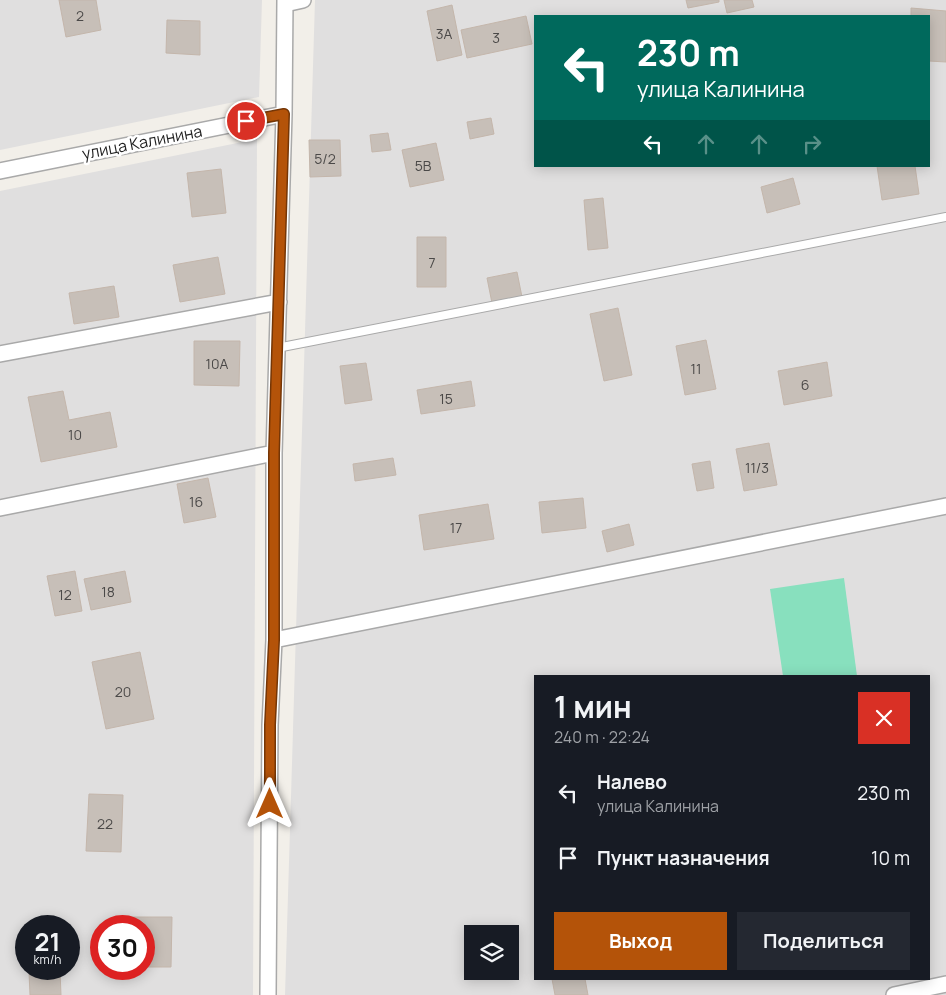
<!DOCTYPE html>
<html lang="ru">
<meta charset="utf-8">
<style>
:root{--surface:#171b24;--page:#242831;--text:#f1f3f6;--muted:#9ea1a6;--accent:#b45309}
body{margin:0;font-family:Manrope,sans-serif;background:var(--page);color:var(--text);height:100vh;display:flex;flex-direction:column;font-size:19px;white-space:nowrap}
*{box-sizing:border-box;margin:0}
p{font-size:16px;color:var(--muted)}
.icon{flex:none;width:28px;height:28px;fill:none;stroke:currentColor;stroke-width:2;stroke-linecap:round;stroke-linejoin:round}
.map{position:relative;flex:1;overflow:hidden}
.sheet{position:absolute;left:534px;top:675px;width:396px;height:305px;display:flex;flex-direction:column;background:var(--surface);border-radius:0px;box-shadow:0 2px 12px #0003}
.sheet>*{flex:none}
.top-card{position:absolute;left:534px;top:15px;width:396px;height:152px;border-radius:0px;box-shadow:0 2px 12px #0003;background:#00695c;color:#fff;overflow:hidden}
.fabs{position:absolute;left:464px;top:925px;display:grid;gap:10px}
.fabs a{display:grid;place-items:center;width:55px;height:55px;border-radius:0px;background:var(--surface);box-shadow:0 2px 12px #0003;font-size:25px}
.speed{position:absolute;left:15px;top:915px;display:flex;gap:10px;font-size:25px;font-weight:700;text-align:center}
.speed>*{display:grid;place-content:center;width:65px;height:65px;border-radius:50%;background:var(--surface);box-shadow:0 2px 12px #0003;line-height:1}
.speed small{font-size:12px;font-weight:400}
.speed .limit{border:8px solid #d22;background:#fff;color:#111}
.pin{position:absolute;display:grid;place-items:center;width:42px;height:42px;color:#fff;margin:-21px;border:2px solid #fff;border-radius:50%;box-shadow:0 1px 5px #0007}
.me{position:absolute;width:55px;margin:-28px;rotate:0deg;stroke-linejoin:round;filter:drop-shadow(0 0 4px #0008)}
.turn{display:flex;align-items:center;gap:18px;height:105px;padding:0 20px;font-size:22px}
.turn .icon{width:65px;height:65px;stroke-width:2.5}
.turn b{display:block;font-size:35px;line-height:42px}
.lanes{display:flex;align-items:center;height:48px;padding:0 20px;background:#0003;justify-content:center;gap:25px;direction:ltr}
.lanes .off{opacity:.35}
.round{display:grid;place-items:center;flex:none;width:52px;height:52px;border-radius:0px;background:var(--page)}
.overview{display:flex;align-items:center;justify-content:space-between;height:85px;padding:0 20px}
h1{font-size:30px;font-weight:700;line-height:38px}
.cta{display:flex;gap:10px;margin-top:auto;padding:10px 20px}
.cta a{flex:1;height:58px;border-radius:0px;background:var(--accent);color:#fff;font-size:20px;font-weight:700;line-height:58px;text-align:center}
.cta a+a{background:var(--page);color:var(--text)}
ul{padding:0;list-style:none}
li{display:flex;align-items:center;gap:15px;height:65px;padding:0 20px}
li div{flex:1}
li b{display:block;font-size:19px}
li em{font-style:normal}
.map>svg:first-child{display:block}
</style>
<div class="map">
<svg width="946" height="995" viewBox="0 0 946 995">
<rect width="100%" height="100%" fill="#f2efe9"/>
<!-- residential -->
<path fill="#e0dfdf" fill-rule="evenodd" d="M0,0h262l-3,97 -259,53z
M315,0h631v995h-661zM535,16h394v150h-394zM535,676h394v303h-394zM472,934h38v37h-38z
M257,139l-4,856h-253v-804zM26,926h43v43h-43zM101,926h43v43h-43z"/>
<!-- pitch -->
<path fill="#88e0be" d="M844,578l13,98h-74l-13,-87z"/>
<!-- building -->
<path fill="#c7bfb8" stroke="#c4b6ab" d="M59,0h37l5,30 -35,7z
M686,0h33v2l-31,6z
M724,0h28l2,7 -27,6z
M452,5l10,50 -25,6 -10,-50z
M911,8l35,3v51l-17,-1v-45h-18z
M526,16l6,28 -65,14 -6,-28z
M167,20l33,1v34l-34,-2z
M491,118l3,16 -24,5 -3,-17z
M388,133l3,17 -19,2 -2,-17z
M309,140h31l1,36 -31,1z
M436,143l8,37 -34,7 -8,-37z
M877,166h38l4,28 -37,6z
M221,169l5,44 -34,4 -5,-44z
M793,178l7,26 -33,9 -6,-26z
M603,198l5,50 -20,2 -4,-50z
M417,237h29v50h-29z
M218,257l7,37 -45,8 -7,-37z
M517,272l5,25 -30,6 -5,-25z
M114,286l5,31 -45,7 -5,-31z
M618,308l14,67 -28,6 -14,-67z
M706,340l10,49 -31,6 -9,-49z
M194,341h46l-1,45 -45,-1z
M827,362l5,34 -48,9 -6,-34z
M366,363l6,37 -27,4 -5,-38z
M471,381l4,25 -54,8 -4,-24z
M63,391l6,29 41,-8 7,35 -76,15 -13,-65z
M769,443l8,42 -33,6 -8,-42z
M393,458l3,17 -41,6 -2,-17z
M710,461l4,27 -17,3 -5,-27z
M208,478l8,39 -32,6 -7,-39z
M583,498l3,30 -44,5 -3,-31z
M488,504l6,35 -70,11 -5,-35z
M629,524l5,21 -27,7 -5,-21z
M75,571l7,40 -27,5 -8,-40z
M125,571l6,31 -40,8 -7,-31z
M140,652l14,67 -48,10 -14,-67z
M89,794l34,1 -2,57 -35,-1z
M121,917h51l-1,50h-27v-41h-23z
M60,971l1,24h-31l-1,-23z
M552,979h33l3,16h-33z"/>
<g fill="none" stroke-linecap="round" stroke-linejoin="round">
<defs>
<path id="service" d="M277,348l669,-131"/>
<path id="minor" d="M285,4l18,-4
M0,171l284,-57
M0,354l279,-52
M0,508l274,-55
M274,640l672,-134
M268,995l2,-270 4,-85v-187l10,-339 1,-114
M894,995l52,-11"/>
</defs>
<!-- service casing -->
<use href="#service" stroke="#a9a9a9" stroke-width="10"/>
<!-- minor casing -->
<use href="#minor" stroke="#a9a9a9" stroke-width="18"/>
<!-- service -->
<use href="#service" stroke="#fff" stroke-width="8"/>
<!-- minor -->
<use href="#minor" stroke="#fff" stroke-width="15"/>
</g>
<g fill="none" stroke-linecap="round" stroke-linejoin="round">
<defs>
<path id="route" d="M246,121l38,-7 -10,339v187l-4,85v79"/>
</defs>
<!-- route casing -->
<use href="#route" stroke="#753606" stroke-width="12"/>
<!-- route -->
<use href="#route" stroke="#b45309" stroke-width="9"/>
</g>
<g text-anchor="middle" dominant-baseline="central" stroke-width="5" stroke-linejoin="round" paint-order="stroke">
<!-- number labels -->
<g font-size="14" fill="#4b4948">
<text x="80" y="15">2</text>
<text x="444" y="33">3А</text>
<text x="496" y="37">3</text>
<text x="325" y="158">5/2</text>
<text x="423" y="165">5В</text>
<text x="432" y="262">7</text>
<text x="217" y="363">10А</text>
<text x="696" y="368">11</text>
<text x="805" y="384">6</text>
<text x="446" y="398">15</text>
<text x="75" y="434">10</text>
<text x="757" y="467">11/3</text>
<text x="196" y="501">16</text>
<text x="456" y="527">17</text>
<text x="108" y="591">18</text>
<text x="65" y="594">12</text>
<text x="123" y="691">20</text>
<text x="105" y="823">22</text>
</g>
<!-- street labels -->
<g font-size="16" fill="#222" stroke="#fff">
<text transform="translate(142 142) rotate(-11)">улица Калинина</text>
</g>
</g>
</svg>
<div class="fabs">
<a><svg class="icon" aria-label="layers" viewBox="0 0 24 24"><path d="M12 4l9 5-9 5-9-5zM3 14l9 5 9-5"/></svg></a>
</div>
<div class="speed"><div>21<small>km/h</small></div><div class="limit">30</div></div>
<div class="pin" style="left:246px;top:121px;background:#d93025"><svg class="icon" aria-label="arrive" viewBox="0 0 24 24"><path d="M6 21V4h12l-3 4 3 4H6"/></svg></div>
<svg class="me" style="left:270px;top:804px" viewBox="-20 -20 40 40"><path d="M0-17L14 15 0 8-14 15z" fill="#b45309" stroke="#fff" stroke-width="4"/></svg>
<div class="top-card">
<div class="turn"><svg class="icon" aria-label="left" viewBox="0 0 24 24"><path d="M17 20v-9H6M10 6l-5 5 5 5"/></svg><div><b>230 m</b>улица Калинина</div></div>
<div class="lanes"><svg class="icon" aria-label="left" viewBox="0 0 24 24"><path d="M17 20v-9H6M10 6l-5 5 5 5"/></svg><svg class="icon off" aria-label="ahead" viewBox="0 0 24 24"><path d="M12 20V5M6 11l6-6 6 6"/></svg><svg class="icon off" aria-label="ahead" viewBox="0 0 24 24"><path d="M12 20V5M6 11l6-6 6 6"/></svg><svg class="icon off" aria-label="right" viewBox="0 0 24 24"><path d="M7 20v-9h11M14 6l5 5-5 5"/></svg></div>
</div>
<section class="sheet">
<div class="overview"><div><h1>1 мин</h1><p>240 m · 22:24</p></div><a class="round" style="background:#d93025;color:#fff"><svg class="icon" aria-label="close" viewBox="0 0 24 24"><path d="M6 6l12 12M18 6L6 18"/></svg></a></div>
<ul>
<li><svg class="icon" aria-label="left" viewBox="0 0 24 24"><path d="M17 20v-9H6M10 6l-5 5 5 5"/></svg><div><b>Налево</b><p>улица Калинина</p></div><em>230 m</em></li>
<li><svg class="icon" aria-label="arrive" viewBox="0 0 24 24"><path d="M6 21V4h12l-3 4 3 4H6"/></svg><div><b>Пункт назначения</b></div><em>10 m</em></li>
</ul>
<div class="cta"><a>Выход</a><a>Поделиться</a></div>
</section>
</div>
